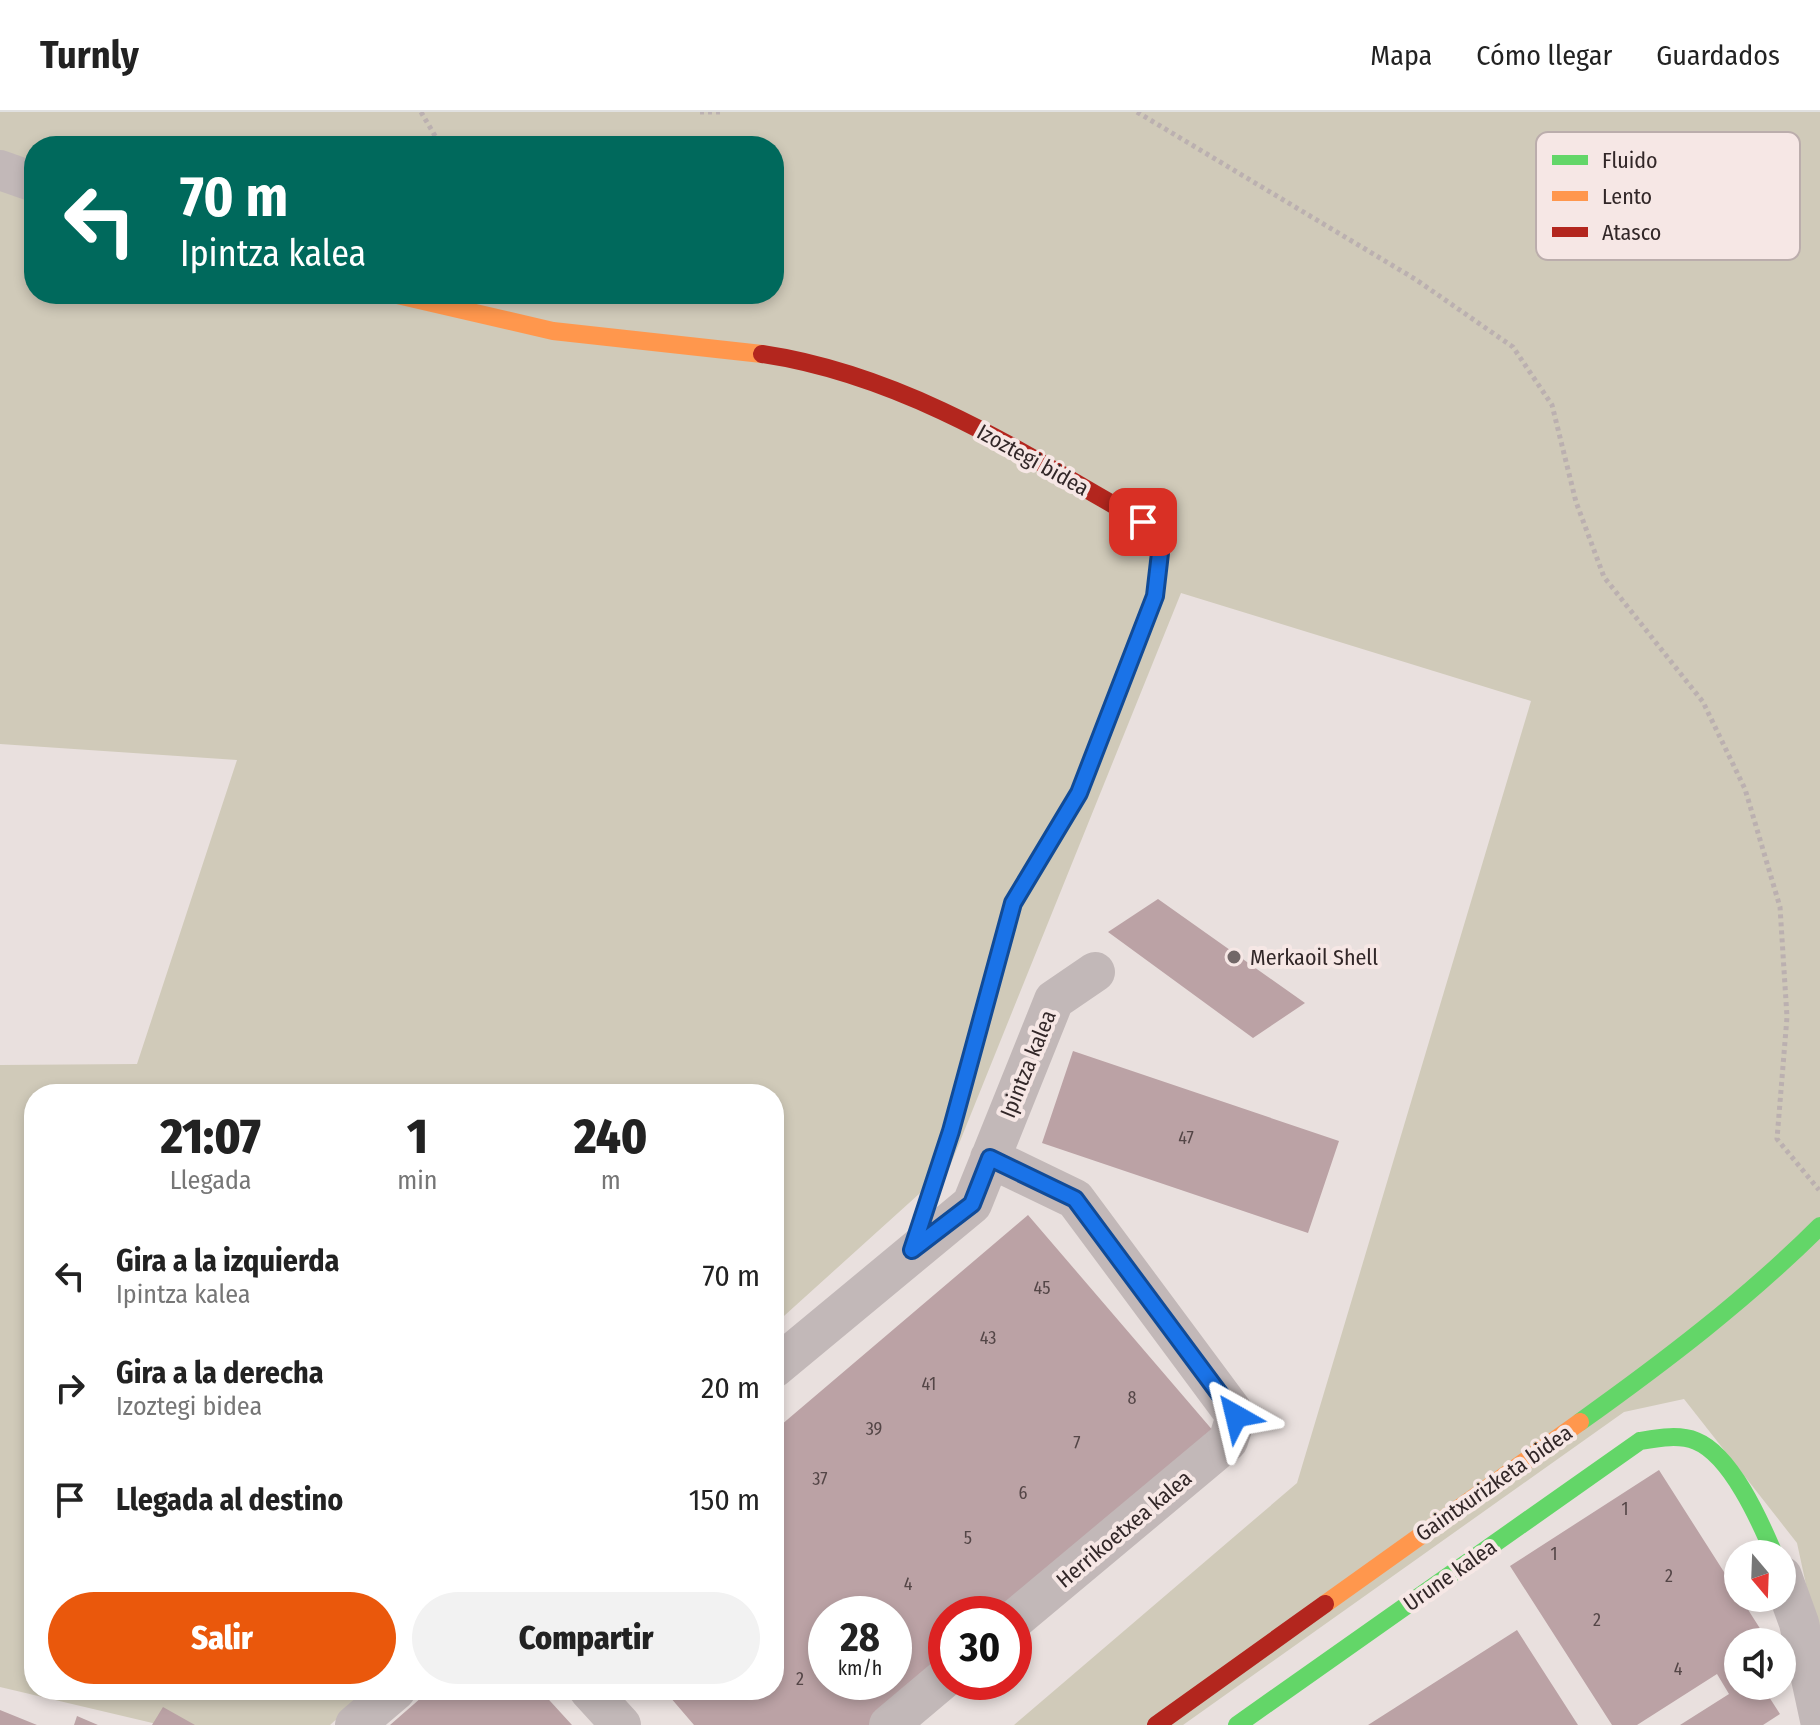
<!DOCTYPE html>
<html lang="es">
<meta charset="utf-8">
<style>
:root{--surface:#fff;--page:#f2f2f2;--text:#222;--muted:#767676;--line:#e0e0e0;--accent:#ea580c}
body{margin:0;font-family:"Fira Sans Condensed",sans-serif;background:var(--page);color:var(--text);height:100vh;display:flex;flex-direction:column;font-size:30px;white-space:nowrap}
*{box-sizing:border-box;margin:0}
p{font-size:26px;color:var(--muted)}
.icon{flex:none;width:44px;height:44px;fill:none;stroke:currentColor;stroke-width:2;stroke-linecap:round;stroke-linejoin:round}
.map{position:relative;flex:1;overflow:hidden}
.details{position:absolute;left:24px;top:972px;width:760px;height:616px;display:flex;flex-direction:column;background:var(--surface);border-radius:32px;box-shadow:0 4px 12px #0003}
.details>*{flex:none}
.guide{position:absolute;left:24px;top:24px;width:760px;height:168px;border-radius:32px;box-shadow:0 4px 12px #0003;background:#00695c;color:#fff;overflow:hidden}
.needle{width:52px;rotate:161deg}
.controls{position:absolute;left:1724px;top:1428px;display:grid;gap:16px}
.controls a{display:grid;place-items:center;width:72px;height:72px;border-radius:50%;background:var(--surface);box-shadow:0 4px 12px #0003;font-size:40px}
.speed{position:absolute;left:808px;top:1484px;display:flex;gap:16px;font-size:40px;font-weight:700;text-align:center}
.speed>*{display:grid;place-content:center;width:104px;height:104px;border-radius:50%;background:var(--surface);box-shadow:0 4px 12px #0003;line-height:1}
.speed small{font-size:20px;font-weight:400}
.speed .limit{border:12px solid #d22;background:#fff;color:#111}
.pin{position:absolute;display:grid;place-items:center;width:68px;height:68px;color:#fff;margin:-34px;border-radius:16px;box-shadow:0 4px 12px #0006}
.me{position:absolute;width:88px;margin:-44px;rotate:323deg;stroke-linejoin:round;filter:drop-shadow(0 0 6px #0008)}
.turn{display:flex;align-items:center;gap:28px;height:168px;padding:0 24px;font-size:36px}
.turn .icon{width:104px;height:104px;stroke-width:2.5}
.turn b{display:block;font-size:56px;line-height:68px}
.eta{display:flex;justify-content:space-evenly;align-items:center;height:136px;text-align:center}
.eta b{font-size:48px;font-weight:800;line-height:56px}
.cta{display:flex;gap:16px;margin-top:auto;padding:16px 24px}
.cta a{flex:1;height:92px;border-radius:48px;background:var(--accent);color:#fff;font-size:32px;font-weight:800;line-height:92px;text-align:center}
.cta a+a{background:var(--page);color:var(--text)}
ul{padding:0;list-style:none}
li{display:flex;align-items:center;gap:24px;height:112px;padding:0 24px}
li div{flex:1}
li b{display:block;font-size:30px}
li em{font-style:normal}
header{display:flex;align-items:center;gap:48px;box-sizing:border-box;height:112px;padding:0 40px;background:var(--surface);border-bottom:2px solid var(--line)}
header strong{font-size:38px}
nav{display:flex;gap:44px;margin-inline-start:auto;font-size:28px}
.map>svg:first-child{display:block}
</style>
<header>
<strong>Turnly</strong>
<nav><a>Mapa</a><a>Cómo llegar</a><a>Guardados</a></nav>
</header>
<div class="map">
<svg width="1820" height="1613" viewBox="0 0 1820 1613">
<rect width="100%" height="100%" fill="#e9e0de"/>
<!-- green -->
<path fill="#d0cab9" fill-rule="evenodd" d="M0,0h1820v1537l-23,-106 -113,-144 -60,13 -441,313h-169l283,-242 234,-782 -350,-108 -231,573 -176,159v-231h-740v596h335l-39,35h-169l-161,-38v-622l137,-1 100,-304 -237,-16zM34,34h740v148h-740z"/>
<!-- building -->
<path fill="#bba2a5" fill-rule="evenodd" d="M1158,787l147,104 -52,35 -145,-106z
M1073,939l266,90 -31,92 -266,-90z
M1028,1103l187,218 -213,181h-56v47l-75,64h-177l-30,-35h110v-259zM826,1502h68v68h-68z
M1659,1358l109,171 -30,1v18l-7,4 7,10v12h24l18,28 -17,11h-83l49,-31 -12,-20 -80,51h-25l-102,-159z
M1517,1518l61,95h-210z
M430,1578h110l32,35h-182z
M163,1595l32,18h-43z
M0,1598l37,15h-37z
M77,1604l21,9h-24z"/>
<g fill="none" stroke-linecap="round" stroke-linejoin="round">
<!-- path -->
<path stroke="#bbb0b0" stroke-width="5" stroke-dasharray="4 4" stroke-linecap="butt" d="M421,0l20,34
M700,0h20
M1137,0l278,167 98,68 39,58 24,97 28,75 99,125 42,87 35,118 7,110 -10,122 42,51"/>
<!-- street -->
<path stroke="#c2b8b8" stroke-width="40" d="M0,58l34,12
M990,1046l85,41 161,217 -8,25 -214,179
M774,1256l198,-164 82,-204 41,-28
M1782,1464l17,47 21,97
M589,1578l32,35
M355,1613l41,-35
M889,1613l57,-48"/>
<!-- fast -->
<path stroke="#63d668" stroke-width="18" d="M982,904l31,-113 66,-110 76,-197 5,-43 -17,-31 -14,-8
M1580,1310c84,-60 167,-123 240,-196
M1237,1613l403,-284c18,-3 39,-7 56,0 35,14 64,80 78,113"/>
<!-- slow -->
<path stroke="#ff974d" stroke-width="18" d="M393,182l160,37 209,23
M1325,1492l255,-182"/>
<!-- jam -->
<path stroke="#b3261e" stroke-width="18" d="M762,242c135,20 251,92 367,160
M912,1138l39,-119 31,-115
M1156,1613l169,-121"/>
</g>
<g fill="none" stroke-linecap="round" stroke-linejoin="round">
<defs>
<path id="route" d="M1143,410l17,31 -5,43 -76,197 -66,110 -62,228 -39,119 60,-46 18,-46 85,41 161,217"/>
</defs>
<!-- route casing -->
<use href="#route" stroke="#114b97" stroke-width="20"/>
<!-- route -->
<use href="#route" stroke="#1a73e8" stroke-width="14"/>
</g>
<!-- markers -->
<circle fill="#726868" stroke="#f6e7e5" stroke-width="3" cx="1234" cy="845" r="8"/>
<g text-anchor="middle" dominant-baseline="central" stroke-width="8" stroke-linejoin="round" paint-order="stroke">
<!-- number labels -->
<g font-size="18" fill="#544647">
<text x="1186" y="1026">47</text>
<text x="1042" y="1176">45</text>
<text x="988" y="1226">43</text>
<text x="929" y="1272">41</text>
<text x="1132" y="1286">8</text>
<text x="874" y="1317">39</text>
<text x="1077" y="1331">7</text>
<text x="820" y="1367">37</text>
<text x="1023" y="1381">6</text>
<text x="1625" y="1397">1</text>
<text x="968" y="1426">5</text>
<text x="1554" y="1442">1</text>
<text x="1669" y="1464">2</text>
<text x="908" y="1472">4</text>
<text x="1597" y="1508">2</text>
<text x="1678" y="1557">4</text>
<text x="800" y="1567">2</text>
</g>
<!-- street labels -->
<g font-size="22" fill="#322728" stroke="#f6e7e5">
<text transform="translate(1033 348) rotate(29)">Izoztegi bidea</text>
<text transform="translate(1028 952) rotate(-68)">Ipintza kalea</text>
<text transform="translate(1494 1371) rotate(-35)">Gaintxurizketa bidea</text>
<text transform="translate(1124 1417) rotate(-40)">Herrikoetxea kalea</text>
<text transform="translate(1450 1463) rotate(-35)">Urune kalea</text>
</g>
<!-- poi labels -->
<g font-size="22" fill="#322728" stroke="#f6e7e5" text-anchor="start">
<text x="1250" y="845">Merkaoil Shell</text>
</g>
</g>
<!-- legend -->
<rect x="1536" y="20" width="264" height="128" rx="12" fill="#f6e7e5" stroke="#bbadac" stroke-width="2"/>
<rect x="1552" y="43" width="36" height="10" fill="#63d668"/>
<rect x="1552" y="79" width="36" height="10" fill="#ff974d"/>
<rect x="1552" y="115" width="36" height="10" fill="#b3261e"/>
<g font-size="22" fill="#322728">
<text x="1602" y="56">Fluido</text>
<text x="1602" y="92">Lento</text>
<text x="1602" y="128">Atasco</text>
</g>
</svg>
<div class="controls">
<a><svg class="needle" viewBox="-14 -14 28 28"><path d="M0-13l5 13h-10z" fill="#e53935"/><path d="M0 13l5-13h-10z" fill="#767676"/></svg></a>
<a><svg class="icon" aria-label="sound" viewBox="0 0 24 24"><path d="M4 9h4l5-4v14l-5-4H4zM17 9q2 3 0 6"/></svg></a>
</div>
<div class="speed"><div>28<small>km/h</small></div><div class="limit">30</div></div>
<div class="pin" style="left:1143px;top:410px;background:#d93025"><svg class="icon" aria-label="arrive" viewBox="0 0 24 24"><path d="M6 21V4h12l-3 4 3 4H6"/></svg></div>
<svg class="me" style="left:1236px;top:1304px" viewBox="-20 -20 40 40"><path d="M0-17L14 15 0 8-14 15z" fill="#1a73e8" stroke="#fff" stroke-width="4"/></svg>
<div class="guide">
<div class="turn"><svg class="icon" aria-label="left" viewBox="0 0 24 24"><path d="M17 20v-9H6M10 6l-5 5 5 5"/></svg><div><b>70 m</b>Ipintza kalea</div></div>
</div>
<section class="details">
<div class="eta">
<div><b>21:07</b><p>Llegada</p></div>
<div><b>1</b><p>min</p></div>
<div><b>240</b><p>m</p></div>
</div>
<ul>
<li><svg class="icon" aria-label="left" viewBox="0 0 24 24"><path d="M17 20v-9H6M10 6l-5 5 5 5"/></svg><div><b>Gira a la izquierda</b><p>Ipintza kalea</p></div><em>70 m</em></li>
<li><svg class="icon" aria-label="right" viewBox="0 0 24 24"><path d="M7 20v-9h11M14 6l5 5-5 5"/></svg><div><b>Gira a la derecha</b><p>Izoztegi bidea</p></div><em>20 m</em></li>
<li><svg class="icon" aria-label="arrive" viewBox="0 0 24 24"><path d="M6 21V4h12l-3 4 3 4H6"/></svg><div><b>Llegada al destino</b></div><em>150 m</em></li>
</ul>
<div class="cta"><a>Salir</a><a>Compartir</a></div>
</section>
</div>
